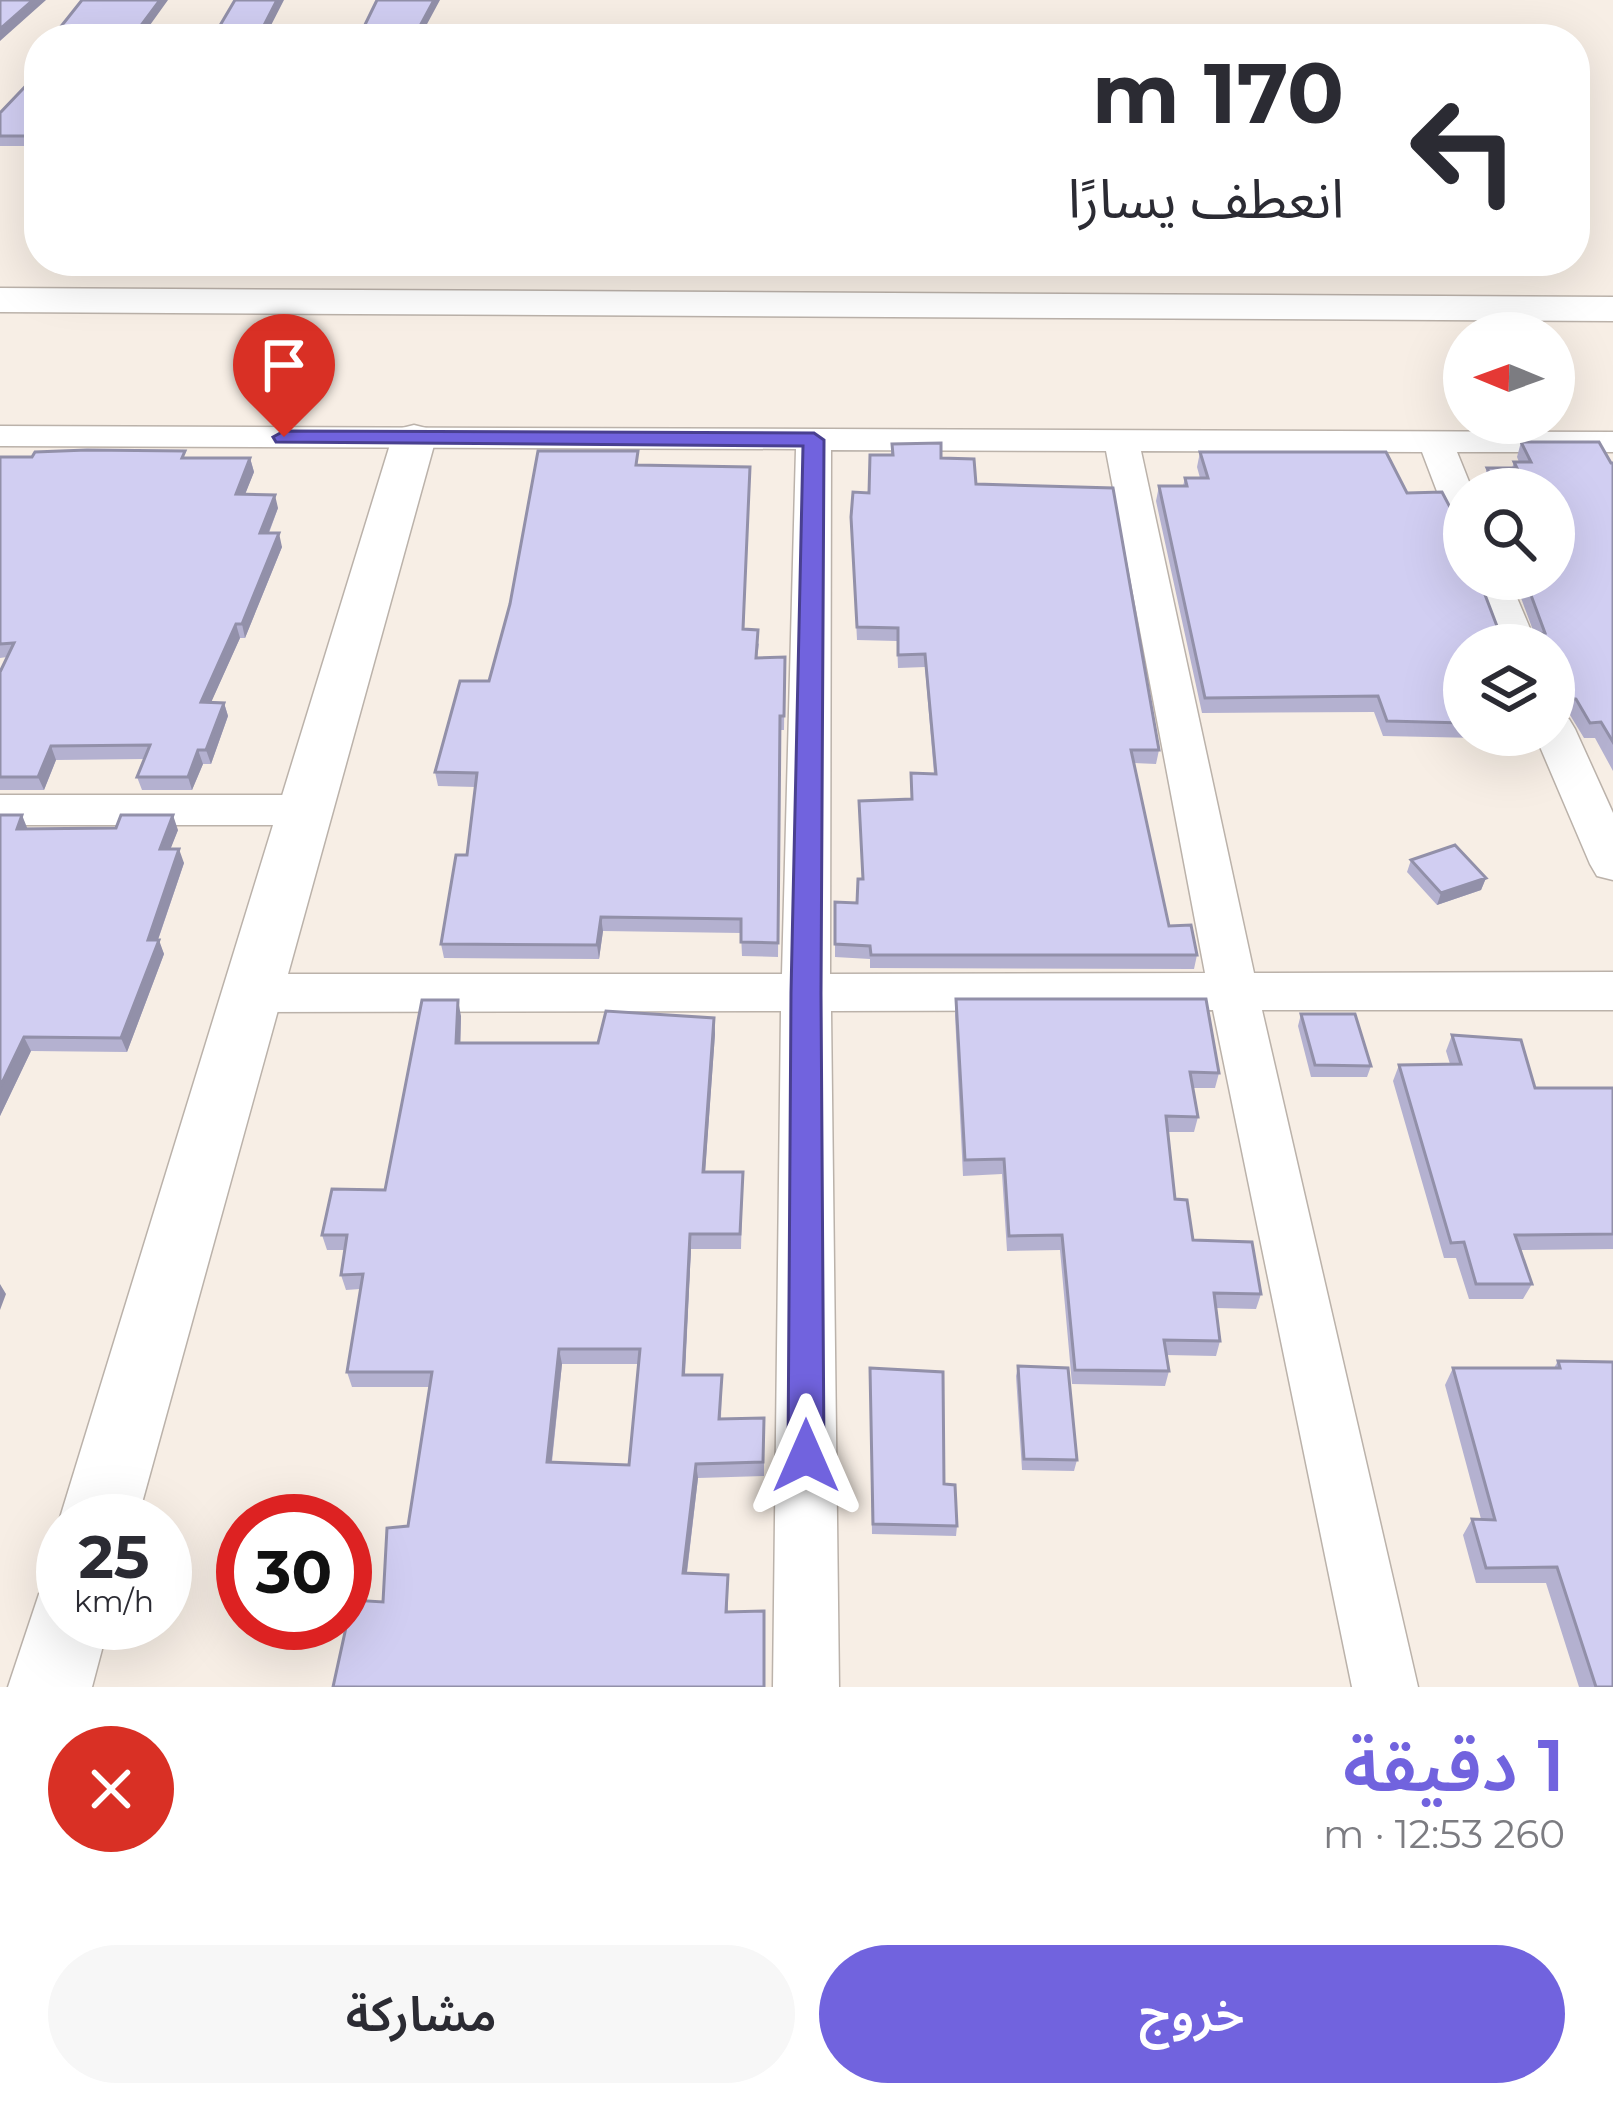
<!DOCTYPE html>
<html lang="ar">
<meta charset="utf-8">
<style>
:root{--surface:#fff;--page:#f7f7f7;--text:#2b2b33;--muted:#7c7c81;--accent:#7163de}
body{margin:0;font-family:Montserrat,"Noto Sans Arabic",sans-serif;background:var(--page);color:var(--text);direction:rtl;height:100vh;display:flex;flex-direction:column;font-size:45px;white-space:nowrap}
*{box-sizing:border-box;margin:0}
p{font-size:39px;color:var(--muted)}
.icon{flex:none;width:66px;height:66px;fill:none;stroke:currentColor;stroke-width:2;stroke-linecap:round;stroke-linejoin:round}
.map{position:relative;height:1687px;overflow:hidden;direction:ltr}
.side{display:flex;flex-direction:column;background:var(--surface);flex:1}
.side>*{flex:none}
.guide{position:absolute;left:24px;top:24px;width:1566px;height:252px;border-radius:48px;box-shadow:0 12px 48px #0002;direction:rtl;background:#fff;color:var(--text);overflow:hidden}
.needle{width:78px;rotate:271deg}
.controls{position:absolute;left:1443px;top:312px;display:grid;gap:24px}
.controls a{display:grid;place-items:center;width:132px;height:132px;border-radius:50%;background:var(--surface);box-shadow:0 12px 48px #0002;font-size:60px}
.speed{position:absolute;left:36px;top:1494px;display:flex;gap:24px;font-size:60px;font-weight:700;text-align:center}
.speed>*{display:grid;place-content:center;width:156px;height:156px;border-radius:50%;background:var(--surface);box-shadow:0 12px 48px #0002;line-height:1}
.speed small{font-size:30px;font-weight:400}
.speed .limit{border:18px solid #d22;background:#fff;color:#111}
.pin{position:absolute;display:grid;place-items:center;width:102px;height:102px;color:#fff;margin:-123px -51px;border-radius:50% 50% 50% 0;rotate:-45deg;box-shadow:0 0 12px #0007}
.pin .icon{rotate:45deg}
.me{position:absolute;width:132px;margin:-66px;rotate:0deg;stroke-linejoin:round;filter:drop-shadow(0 0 9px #0008)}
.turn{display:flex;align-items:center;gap:42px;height:252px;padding:0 48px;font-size:54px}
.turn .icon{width:156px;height:156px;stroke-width:2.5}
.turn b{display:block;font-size:84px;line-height:102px}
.round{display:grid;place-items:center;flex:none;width:126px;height:126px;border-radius:63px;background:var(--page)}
.summary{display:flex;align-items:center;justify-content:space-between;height:204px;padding:0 48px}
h1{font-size:72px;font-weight:600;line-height:90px;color:var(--accent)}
.primary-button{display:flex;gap:24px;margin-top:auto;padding:24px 48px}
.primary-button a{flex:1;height:138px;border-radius:72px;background:var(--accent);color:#fff;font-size:48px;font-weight:600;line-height:138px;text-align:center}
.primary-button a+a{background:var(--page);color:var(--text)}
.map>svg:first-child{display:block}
</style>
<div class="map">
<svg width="1613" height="1687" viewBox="0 0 1613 1687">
<rect width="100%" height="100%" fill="#f7eee5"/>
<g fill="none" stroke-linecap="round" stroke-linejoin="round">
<defs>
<path id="minor" d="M0,426l1613,6v20h-156l15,37h-8v37l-13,-3 -5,-8 -24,-63 -281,-1 113,522 359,-1v38h-351l156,677h-66l-139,-677 -382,1 8,676h-66l8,-676 -527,1 -17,-6 -7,-13 7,-13 17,-6h528l14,-525 -796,-3zM831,450l275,1 99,522 -375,1z
M1471,579h38l28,66h-40z
M1554,715l15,4 6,10 38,84v67l-16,-4 -7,-12 -55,-129h19z
M0,795h307l16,4 6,11 -6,11 -16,4h-307z"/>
<path id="tertiary" d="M0,288l1613,9v24l-1613,-9z
M414,425l16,4 6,9 -299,1083h-74v10l-4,-10 333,-1083 6,-9z
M63,1584v39h46l-17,64h-84l31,-93z"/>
</defs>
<!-- minor casing -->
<use href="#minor" stroke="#bbb2aa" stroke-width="3"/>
<!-- tertiary casing -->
<use href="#tertiary" stroke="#bbb2aa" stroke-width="3"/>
<!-- minor -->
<use href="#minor" fill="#fff" fill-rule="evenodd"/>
<!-- tertiary -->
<use href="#tertiary" fill="#fff" fill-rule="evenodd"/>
</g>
<!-- wall -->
<path fill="#b4b1d0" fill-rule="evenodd" d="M39,72v74h-39v-33z
M1521,442l92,21v308l-18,-33h-11l-14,-23 -14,-3 -2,7v-74h-90v90h69l-1,4 -149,-3 -9,-24 -172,1 -46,-212 3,-15h24l2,-8h15l-3,-11 3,-15 207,41 93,141 34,-1 -20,-54h40v-90h-69l-2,-6 4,-15h25l2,-6h5l-2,-5z
M892,444l49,14 35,26 183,266 -3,14 -22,-1 35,163 28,29 -3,14 -324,-1v-9l-35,-2v-55l22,1 5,-24 -3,-78 52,-2v-26l23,1 -9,-107 -27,1 -1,-27 -40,-1 -6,-123 18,-24 22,-38z
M0,457l250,1 4,14 -9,22 33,14 -9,25 13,14 -37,91h-5l-29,64 13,1 4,13 -17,48h-8l-11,26h-50l-5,-13 8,-18 -89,1 -12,30h-44v-118l7,-15 -7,1z
M639,465l111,2 -6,163 15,14 -2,14 28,-1 -1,73h-4l-2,227 -36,-1 -1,-23 -138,-2 -4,28 -155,-1 -3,-14 26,-89 8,-68 -37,-1 -3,-14 54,-91z
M0,815l28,14 150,1 -8,19 14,14 -26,77 6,14 -37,98 -96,-1 -31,65z
M1411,860l75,18 -5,12 -44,15 -30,-33z
M956,999l263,74 -4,15h-22l5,29 -4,15h-27l8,67 18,41 68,54 -5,15 -40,-1 4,33 -4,15 -50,-1 3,16 -4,15 -93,-2 -12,-134 -53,1 -5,-77 -39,2 -8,-161z
M1301,1014l70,52 -4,11h-56l-13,-51z
M461,1016l-1,27h138l116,-25 1,16 -10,138h38l-2,77h-50l-6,126h37l-1,44 43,-1v58l-66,2 -11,95 41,2v36l37,76 -382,-85 25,-76 22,-139h-78l-5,-15 13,-83 -14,1 -5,-15 4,-25h-18l-5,-15 63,-45zM562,1364h76l-9,101 -77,-3z
M1452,1035l83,53h78v161l-93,1 12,34 -9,15h-54l-13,-41h-12l-51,-177 6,-16 51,-1 -4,-13z
M1558,1361l55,1v325h-34l-33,-104h-70l-13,-48 9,-16h9l-36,-134 8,-17h101z
M1018,1366l59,94 -3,11 -52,-1 -6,-94z
M870,1379l74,105 13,42 -1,10 -84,-2z"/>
<!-- shaded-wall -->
<path fill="#9290a9" d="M33,0h13l-46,41v-12z
M160,0h8l-28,39h-9z
M277,0h7l-20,39h-7z
M434,0h6l-21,39h-6z
M250,458l4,14 -14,35 -4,-13z
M275,495l3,13 -15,39 -3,-14z
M279,533l3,14 -37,91 -3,-14z
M236,624l4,14 -35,78 -4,-14z
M224,703l4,13 -17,48 -5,-14z
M51,746l5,14 -12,30 -6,-13z
M198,750l5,14 -11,26 -4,-13z
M22,815l6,15 -11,-1z
M173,815l5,15 -13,33 -5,-14z
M179,849l5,14 -31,91 -5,-14z
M1486,878l-5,12 -44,15 4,-12z
M601,917l2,14 -4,28 -2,-14z
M159,940l5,14 -37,98 -6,-14z
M458,1000l3,16 -1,43 -4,-16z
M714,1018l1,16 -11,154 -1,-16z
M24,1037l7,14 -31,65v-29z
M690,1234l1,15 -7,141 -1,-15z
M0,1284l6,10 -6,16z
M559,1349l3,15 -12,112 -3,-14z
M696,1464l2,14 -13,109 -2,-14z"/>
<!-- building -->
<path fill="#d1cef2" stroke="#9290a9" stroke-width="3" fill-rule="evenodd" d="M0,0h33l-33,29z
M82,0h78l-29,39h-80z
M235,0h42l-20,39h-45z
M377,0h57l-21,39h-55z
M39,72v64h-39v-23z
M1521,442h78l12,21h2v279l-12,-20 -11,1 -14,-24 -19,-3 -3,19v-70h-90v78l-77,-2 -9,-25 -173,2 -46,-212h28l-2,-8h23l-8,-26h186l21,41 35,-1 10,19 12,3v65h15l21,55 45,-1 -20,-54h29v-90h-57l-10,-21h30l-3,-6h17z
M941,443v15l33,1 2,25 137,4 46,262h-28l38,176 22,-1 6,30h-326l-1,-9 -35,-2v-42l22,1 1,-24h5l-4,-78 53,-2 -1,-26 25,1 -11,-120 -27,1v-27l-41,-1 -6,-110 2,-25 16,1 1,-38h23l-1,-11z
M87,450l98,1 -3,7h68l-14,36 39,1 -15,38h19l-37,91h-6l-35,78 23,1 -18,47h-8l-10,27h-51l13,-32 -99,1 -13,31h-38v-105l14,-29 -14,1v-187h32l3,-5z
M538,451h100l-2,14 114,2 -7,162 15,1 -2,28 29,-1 -1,59h-4l-2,227 -37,-1v-23l-140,-2 -4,28 -156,-1 15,-89h11l10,-82 -42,-1 25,-91h29l21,-77z
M0,815h22l-5,14 99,-1 5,-13h52l-13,34h19l-31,91h11l-38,98 -97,-1 -24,50z
M1455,845l31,33 -45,15 -30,-33z
M956,999h250l13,74 -29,-1 8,45 -32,-1 9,83 12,1 6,40 59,2 9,52 -47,-1 6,48 -56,-1 5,31 -94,-1 -13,-135 -53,1 -5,-77 -39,1z
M422,1000h36l-2,43h142l8,-32 108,7 -11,154h40l-3,62h-50l-7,141h39l-3,44 45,-1 -1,44 -67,2 -13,109 45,2 -2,37 38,-1v76h-431l19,-87 31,2 4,-74 21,-2 24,-154h-85l16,-98 -22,1 6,-40h-25l10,-46 53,1zM559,1349h81l-11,116 -82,-3z
M1301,1014h54l16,52 -56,-1z
M1452,1035l69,5 14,48h78v146l-98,1 17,49h-56l-12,-42 -13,1 -52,-178 62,-1z
M1558,1361l55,1v325h-17l-39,-120 -71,1 -14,-49 23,1 -42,-152h107z
M1018,1366l50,2 9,92 -53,-1z
M870,1368l73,4 1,112 11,1 2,41 -84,-2z"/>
<!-- route -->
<path fill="#7163de" stroke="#494090" stroke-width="3" d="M284,431l530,2 10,7 -3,553 3,463 -5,12 -13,5 -13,-5 -5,-12 3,-463 12,-547 -527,-4 -3,-5z"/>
</svg>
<div class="controls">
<a><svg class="needle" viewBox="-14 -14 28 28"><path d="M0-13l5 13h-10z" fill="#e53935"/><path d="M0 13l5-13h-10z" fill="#7c7c81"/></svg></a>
<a><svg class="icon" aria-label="search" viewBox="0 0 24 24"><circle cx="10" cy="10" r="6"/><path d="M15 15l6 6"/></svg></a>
<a><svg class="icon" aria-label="layers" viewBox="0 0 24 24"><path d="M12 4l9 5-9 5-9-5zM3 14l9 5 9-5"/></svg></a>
</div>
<div class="speed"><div>25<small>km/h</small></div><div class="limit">30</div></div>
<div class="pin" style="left:284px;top:437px;background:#d93025"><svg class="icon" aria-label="arrive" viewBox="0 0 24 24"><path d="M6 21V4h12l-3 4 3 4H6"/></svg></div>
<svg class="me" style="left:806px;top:1456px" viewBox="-20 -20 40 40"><path d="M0-17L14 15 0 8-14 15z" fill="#7163de" stroke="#fff" stroke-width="4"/></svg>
<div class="guide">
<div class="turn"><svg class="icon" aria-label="left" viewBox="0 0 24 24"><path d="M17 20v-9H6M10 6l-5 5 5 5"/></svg><div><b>170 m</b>انعطف يسارًا</div></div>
</div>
</div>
<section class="side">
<div class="summary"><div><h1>1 دقيقة</h1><p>260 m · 12:53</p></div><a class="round" style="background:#d93025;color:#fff"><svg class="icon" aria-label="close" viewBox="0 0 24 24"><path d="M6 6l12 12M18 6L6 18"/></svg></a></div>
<div class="primary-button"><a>خروج</a><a>مشاركة</a></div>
</section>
